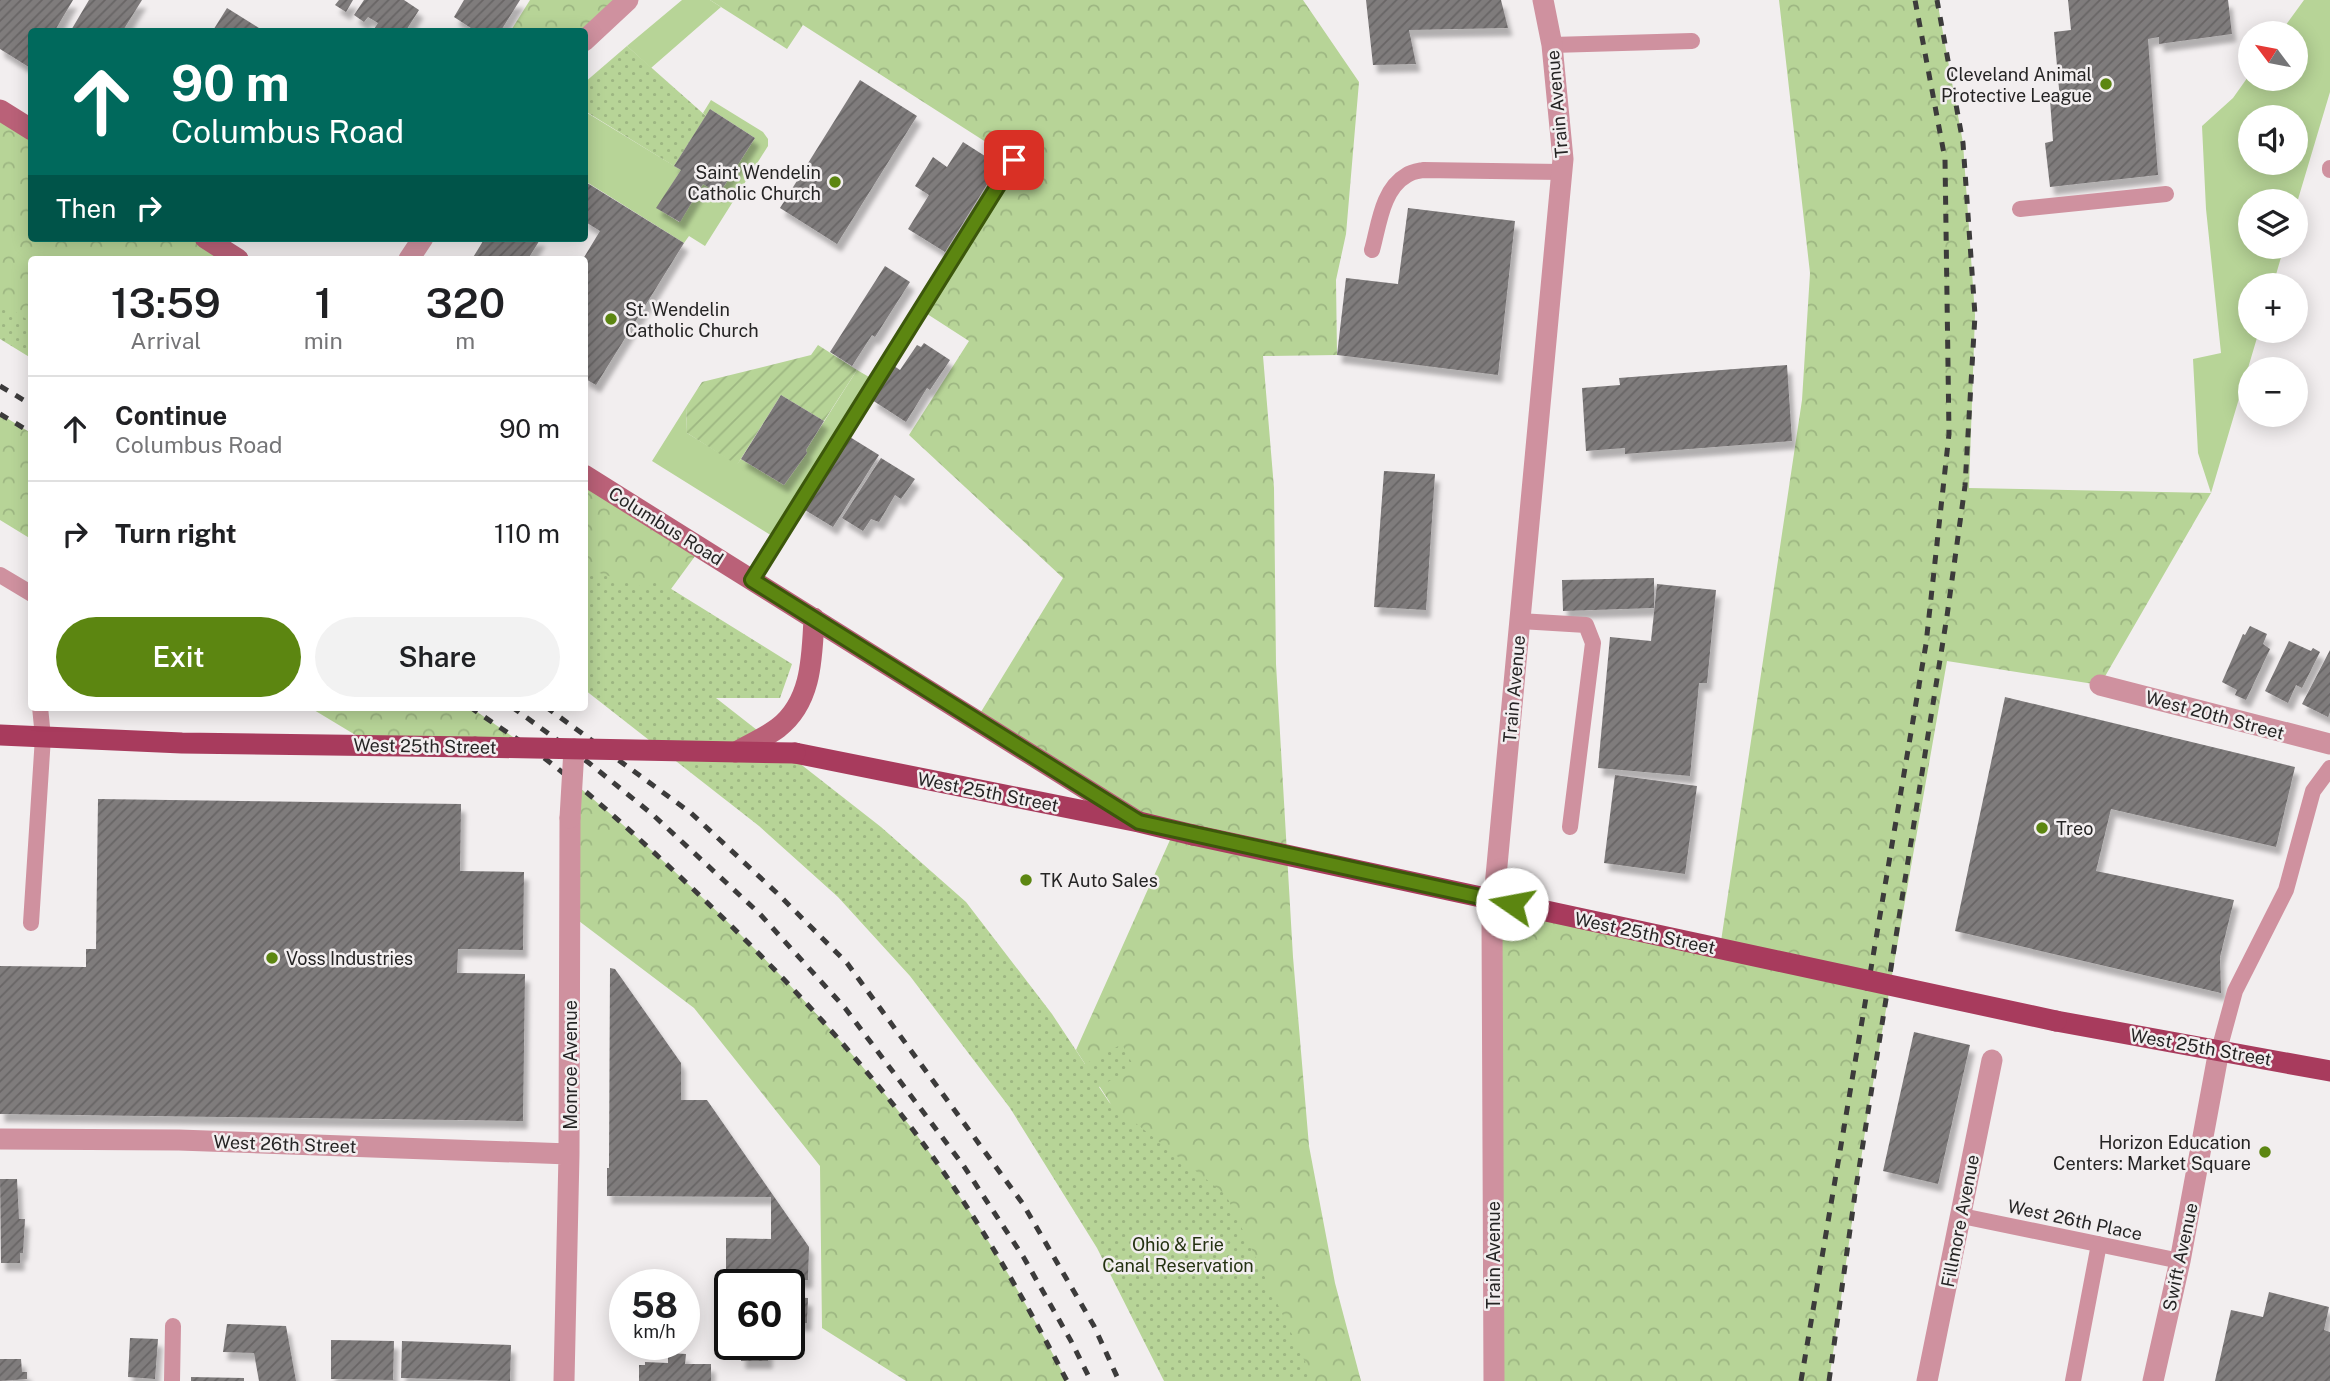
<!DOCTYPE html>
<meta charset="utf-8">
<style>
:root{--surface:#fff;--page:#f2f2f2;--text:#202124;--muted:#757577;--line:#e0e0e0;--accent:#5c8611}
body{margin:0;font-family:"Public Sans",sans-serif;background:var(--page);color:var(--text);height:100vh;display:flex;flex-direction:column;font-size:26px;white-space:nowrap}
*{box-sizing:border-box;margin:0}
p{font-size:23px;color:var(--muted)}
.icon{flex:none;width:38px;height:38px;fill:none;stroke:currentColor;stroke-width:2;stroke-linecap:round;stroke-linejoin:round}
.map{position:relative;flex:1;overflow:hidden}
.details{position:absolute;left:28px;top:256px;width:560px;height:455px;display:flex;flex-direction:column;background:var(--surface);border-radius:7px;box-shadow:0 4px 18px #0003}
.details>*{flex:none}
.banner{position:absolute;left:28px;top:28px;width:560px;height:214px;border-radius:7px;box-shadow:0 4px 18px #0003;background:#00695c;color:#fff;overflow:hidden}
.needle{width:46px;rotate:302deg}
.buttons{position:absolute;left:2238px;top:21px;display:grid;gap:14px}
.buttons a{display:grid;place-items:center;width:70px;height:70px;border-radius:50%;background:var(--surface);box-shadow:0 4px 18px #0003;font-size:35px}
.speed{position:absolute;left:609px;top:1269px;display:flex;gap:14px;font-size:35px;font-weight:700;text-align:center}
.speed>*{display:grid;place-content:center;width:91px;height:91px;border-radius:50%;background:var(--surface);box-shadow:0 4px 18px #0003;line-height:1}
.speed small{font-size:18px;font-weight:400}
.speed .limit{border:4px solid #111;border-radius:10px;background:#fff;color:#111}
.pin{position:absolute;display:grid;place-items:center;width:60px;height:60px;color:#fff;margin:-30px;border-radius:14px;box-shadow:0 4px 10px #0006}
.me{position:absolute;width:77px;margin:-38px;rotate:282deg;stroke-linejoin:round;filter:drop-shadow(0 0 5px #0008)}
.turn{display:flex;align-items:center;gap:24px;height:147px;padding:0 28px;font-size:32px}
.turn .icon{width:91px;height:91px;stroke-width:2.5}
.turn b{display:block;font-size:49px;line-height:60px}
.then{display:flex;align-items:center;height:66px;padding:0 28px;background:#0003;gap:14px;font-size:26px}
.eta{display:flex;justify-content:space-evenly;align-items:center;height:119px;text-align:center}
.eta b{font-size:42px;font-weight:600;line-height:49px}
.action{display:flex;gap:14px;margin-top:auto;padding:14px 28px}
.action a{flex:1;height:80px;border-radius:42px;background:var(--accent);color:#fff;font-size:28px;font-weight:600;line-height:80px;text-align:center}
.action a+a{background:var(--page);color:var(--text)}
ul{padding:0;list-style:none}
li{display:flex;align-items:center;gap:21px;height:105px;padding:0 28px;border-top:2px solid var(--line)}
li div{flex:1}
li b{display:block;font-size:26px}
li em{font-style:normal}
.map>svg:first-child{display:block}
</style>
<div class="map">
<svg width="2330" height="1381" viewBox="0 0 2330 1381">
<defs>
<pattern id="forest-crowns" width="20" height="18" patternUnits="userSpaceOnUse" patternTransform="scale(1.75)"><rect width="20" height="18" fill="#b7d497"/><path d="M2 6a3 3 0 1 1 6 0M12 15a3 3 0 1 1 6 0" fill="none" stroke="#9db682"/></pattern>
<pattern id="park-dots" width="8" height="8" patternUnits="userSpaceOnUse" patternTransform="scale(1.75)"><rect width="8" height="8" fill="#b7d497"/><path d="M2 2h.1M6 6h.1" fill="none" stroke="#9db682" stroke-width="1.8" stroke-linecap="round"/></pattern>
<pattern id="garden-furrows" width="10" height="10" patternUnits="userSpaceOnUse" patternTransform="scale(1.75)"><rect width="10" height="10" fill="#b7d497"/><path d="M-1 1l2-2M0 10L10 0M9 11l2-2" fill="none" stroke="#9db682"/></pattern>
<pattern id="building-hatch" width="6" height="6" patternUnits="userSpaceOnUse" patternTransform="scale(1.75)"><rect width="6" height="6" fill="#7f7b7c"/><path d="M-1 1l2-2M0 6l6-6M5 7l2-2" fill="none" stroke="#686565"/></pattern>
<filter id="shadow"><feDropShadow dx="4.5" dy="8" stdDeviation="2" flood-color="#0004"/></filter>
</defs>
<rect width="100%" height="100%" fill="#f2eeef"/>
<!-- grass -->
<path fill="#b7d497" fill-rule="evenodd" d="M682,0h28l11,7 -70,61 -24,-22z
M2304,0h26v92l-34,114v-5h-46v46h34l-11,38h-23v46h9l-48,162 -13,-40 -5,-94 28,-6 -15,-144 -4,-83 31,-28 17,-24v5h46v-46h-16zM2250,117h46v46h-46z
M711,100l52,32 5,7v7l-63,100 -16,-10 -5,7 -99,-62 -1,-70 97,59 -24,38 22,14 24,-38 16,10 36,-56 -45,-29 -4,7 -3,-3z
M857,370l19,11 -99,158 -125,-78 34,-54 1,26 50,31 4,-5 43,26 23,-32 -1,-3z"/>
<!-- forest -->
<path fill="url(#forest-crowns)" d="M530,0h98l-44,32h-74z
M710,0h593l56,82 -13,152 -10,46 1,75 -74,1 11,132 2,176 17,293 16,189 26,137 26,98h-71l-214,-331 98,-219 -198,-111 87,-142 -154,-143 60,-94 -48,-31 93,-150 -211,-135 -16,24z
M1779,0h158l26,143 12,172 -6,173 242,5 -111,192 -153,-24 -80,457 -38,263h-335v-482l226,49 82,-548 8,-127z
M0,110l31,20 1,108h173l33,21h-206l-1,79 -31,-19z
M0,414l31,19v106l-31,-19z
M584,475l117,73 -30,41 -17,9 -69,-10z
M309,707h161l59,41 -157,-3z
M572,781c117,99 229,206 324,327 66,84 122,178 171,273h-161l-84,-53 -2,-162 -126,-158 -123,-93z"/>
<!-- park -->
<path fill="url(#park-dots)" d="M627,46l79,70 -32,50 -89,-55 -1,-28z
M0,302l31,20v36l-31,-19z
M584,568l62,20 6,-11 140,87 -12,34h-64l165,129 85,75 86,112 33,50 37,-20 12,23 -35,20 10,15 117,93 88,186h-150l-67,-133 -87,-140 -100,-132 -72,-79 -79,-71 -174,-136z"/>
<!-- garden -->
<path fill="url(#garden-furrows)" d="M818,345l39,25 -33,51 -43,-26 -44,70 -50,-32 -1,-26 16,-25 109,-27z"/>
<!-- building -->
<path fill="url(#building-hatch)" filter="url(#shadow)" d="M0,0h73l-19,32h-22v37l-32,-20z
M89,0h53l-20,32h-52z
M339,0h14l-7,12 -11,-7z
M364,0h40l15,10 -14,22h-27l-4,-3 4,-6 -10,-6 -4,5 -10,-7z
M464,0h56l-20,32h-23l-23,-15z
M1366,0h135l7,28 -99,2 7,34 -43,1z
M2068,0h160l4,34 -73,10v-7l-11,2 10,136 -108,12 -5,-44 8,-2 -3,-41h10l-6,-68 17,-2z
M227,8l32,20 -2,4h-45z
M860,80l57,36 -80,128 -57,-36z
M710,109l45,29 -36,56 -16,-10 -23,38 -24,-14 25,-38 -7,-4z
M963,142l36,23 -54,87 -37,-23 21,-34 -14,-9 18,-29 14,10z
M584,181l100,62 -88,142 -12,-7v-119h-1l17,-28 -16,-10z
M1408,208l107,13 -17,154 -161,-20 9,-77 52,6z
M485,238h56l-13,21h-56z
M885,266l25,16 -35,55 -3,-2 -20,31 -22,-14z
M924,343l26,17 -20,30 -3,-2 -21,34 -34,-22 22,-34 6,4 17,-25 4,2z
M1787,365l5,76 -167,13v-6l-39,3 -4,-63 38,-3 -1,-7z
M781,395l43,26 -18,29 1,3 -23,32 -43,-26z
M845,434l34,21 -46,72 -33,-20z
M881,458l34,21 -14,20 -6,-4 -16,27 -8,-3 -8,12 -21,-13z
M1384,471l51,3 -9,136 -52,-3z
M1654,578v30l-91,3 -1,-31z
M1657,584l59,6 -9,93h-8l-9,93 -92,-8 12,-131 41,4z
M2250,626l17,8 -4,10 7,5 -24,51 -11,-5 2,-5 -15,-8 21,-48 2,1z
M2289,641l22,10 2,-3 7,4 -18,36 -6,-3 -8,18 -23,-12z
M2330,650v62l-2,5 -26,-13z
M2005,697l290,70 -19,80 -165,-38 -15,62 138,29 -14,57 1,36 -266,-62z
M1615,775l82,11 -12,88 -81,-11z
M98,799l363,5 -1,67 64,1 -1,78 -65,-1 -1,24 68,1 -2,147 -523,-7v-148l86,1v-18h10z
M610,968l5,1 66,94v37h26l102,147 -1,33h-82v-42l45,1v-42l-164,-1v-28h2z
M1914,1032l56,13 -32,139 -55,-13z
M0,1179h17l2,40h6l-2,34h-3v10h-19z
M2269,1292l60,15 -5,23 6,2v49h-115l16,-71 32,7z
M789,1297l19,1 -1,25h-18z
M227,1324l59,2 10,55h-37l-5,-28 -31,-1z
M130,1338l28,1 -3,40 -27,-2z
M331,1340l63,1 -1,39 -62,-1z
M402,1341l109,4 -1,36 -109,-3z
M741,1344h27v17h-27z
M668,1353l18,1 -1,10h26v17h-72v-16h6v-3l23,1z
M0,1359h21l1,13h5v7l-27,2z
M191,1377l53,1v3h-53z"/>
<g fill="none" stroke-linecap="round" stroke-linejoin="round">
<!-- lane -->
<path stroke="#cf919f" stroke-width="16" d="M1552,45l140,-4
M2330,170v-2
M2020,209l146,-15
M1372,250c7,-25 10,-61 35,-75 4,-3 11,-4 16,-5l139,2
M0,575l32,19
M752,580l262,-420
M1520,621l66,4 7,18 -23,184
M31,923l12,-186 -3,-30
M2219,1050l16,-59 51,-101 27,-99 17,-23
M1962,1216l218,45
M172,1381l1,-55
M2073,1381l26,-137"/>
<!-- street -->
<path stroke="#cf919f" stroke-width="21" d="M584,41l44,-41
M409,259l14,-21
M2100,685l230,59
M0,1139l179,1 390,14
M564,1381l5,-227 1,-336
M1494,1381l-2,-462 71,-760 -11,-114 -9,-45
M1927,1381l65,-321
M2153,1381l27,-120 39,-211"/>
<!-- secondary -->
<path stroke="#ba6178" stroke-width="21" d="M0,110l32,20
M205,238l33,21
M584,475l553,346
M736,752c14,-8 30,-15 42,-24 34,-26 34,-71 36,-110"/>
<!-- primary -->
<path stroke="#a83b5d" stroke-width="21" d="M0,735l182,8 293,4
M795,753l344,69 54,13
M2056,1021l274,50"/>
<!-- rail -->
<path stroke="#3c3b3b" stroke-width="5" stroke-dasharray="9 9" stroke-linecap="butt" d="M0,386l32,19
M0,414l32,19
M470,707c27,19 56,37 82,57 43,34 83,71 123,108 79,74 154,151 221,236 66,83 122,178 171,273
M512,707l77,56 63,51 107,99 86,95 118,157 61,93 47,83 20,40
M546,707l145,106 87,81 69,69 176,241 71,122 25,55
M1801,1381l125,-737 23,-210 -4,-275 -30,-159
M1829,1381l26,-187 92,-578 18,-130 10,-171 -12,-172 -26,-143"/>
<!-- street-bridge -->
<path stroke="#cf919f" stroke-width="21" d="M570,818l4,-69"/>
<!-- primary-bridge -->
<path stroke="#a83b5d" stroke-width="21" d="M475,747l320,6
M1193,835l863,186"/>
</g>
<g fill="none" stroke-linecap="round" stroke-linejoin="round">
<defs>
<path id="route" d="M1014,160l-262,420 387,242 373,82"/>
</defs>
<!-- route casing -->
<use href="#route" stroke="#3c570b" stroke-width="18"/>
<!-- route -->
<use href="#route" stroke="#5c8611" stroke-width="12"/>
</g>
<!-- markers -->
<g fill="#5c8611" stroke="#f2eeef" stroke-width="2.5">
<circle cx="2106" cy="84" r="7"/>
<circle cx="835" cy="182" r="7"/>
<circle cx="611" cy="319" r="7"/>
<circle cx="2042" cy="828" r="7"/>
<circle cx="1026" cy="880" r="7"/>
<circle cx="272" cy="958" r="7"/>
<circle cx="2265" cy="1152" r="7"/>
</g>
<g text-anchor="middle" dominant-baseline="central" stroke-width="5" stroke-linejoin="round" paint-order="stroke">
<!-- poi labels -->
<g font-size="18" fill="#252424" stroke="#f2eeef" text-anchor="start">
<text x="2092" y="74" text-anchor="end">Cleveland Animal<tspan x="2092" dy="21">Protective League</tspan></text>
<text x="821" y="172" text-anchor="end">Saint Wendelin<tspan x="821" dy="21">Catholic Church</tspan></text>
<text x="625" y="309">St. Wendelin<tspan x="625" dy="21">Catholic Church</tspan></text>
<text x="2056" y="828">Treo</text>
<text x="1040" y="880">TK Auto Sales</text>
<text x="286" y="958">Voss Industries</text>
<text x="2251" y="1142" text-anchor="end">Horizon Education<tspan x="2251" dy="21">Centers: Market Square</tspan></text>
</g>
<!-- street labels -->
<g font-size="18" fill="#252424" stroke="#f2eeef">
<text transform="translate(1557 104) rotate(-95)">Train Avenue</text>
<text transform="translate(666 526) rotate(32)">Columbus Road</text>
<text transform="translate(1514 689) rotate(-85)">Train Avenue</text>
<text transform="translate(2215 715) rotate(15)">West 20th Street</text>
<text transform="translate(425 746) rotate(1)">West 25th Street</text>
<text transform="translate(988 792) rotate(11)">West 25th Street</text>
<text transform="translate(1645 933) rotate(12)">West 25th Street</text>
<text transform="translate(2201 1047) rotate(10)">West 25th Street</text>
<text transform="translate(570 1065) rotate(-90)">Monroe Avenue</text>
<text transform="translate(285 1144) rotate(2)">West 26th Street</text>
<text transform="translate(2075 1220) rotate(12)">West 26th Place</text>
<text transform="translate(1960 1221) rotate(-79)">Fillmore Avenue</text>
<text transform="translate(1493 1255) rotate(-90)">Train Avenue</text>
<text transform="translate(2180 1257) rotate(-78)">Swift Avenue</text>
</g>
<!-- park labels -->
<g font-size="18" fill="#243211" stroke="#f2eeef">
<text x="1178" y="1244">Ohio &amp; Erie<tspan x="1178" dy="21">Canal Reservation</tspan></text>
</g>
</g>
</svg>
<div class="buttons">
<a><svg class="needle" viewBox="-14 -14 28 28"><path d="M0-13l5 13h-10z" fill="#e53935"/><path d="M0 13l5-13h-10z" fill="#757577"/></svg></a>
<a><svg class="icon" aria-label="sound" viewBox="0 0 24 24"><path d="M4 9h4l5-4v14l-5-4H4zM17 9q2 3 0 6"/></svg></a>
<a><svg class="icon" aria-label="layers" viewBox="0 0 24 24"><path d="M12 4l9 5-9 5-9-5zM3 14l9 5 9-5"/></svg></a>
<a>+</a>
<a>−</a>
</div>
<div class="speed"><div>58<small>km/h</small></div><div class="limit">60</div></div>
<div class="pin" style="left:1014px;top:160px;background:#d93025"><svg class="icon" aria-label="arrive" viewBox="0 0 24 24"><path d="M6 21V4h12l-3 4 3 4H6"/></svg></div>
<svg class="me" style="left:1512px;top:904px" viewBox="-20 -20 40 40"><circle r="19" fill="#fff"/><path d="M0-13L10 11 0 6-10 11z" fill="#5c8611"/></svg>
<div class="banner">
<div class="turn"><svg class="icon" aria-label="ahead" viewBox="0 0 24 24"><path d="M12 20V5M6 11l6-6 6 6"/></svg><div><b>90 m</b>Columbus Road</div></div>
<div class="then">Then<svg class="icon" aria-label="right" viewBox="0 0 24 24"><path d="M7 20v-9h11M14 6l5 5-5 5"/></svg></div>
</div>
<section class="details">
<div class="eta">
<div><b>13:59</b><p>Arrival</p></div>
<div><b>1</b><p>min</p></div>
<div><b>320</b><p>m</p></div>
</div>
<ul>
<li><svg class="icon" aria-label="ahead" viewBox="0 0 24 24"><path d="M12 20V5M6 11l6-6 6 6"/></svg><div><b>Continue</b><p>Columbus Road</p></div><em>90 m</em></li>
<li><svg class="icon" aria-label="right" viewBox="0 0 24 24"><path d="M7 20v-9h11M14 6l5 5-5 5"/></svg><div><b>Turn right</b></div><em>110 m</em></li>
</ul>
<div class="action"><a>Exit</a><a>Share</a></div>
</section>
</div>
